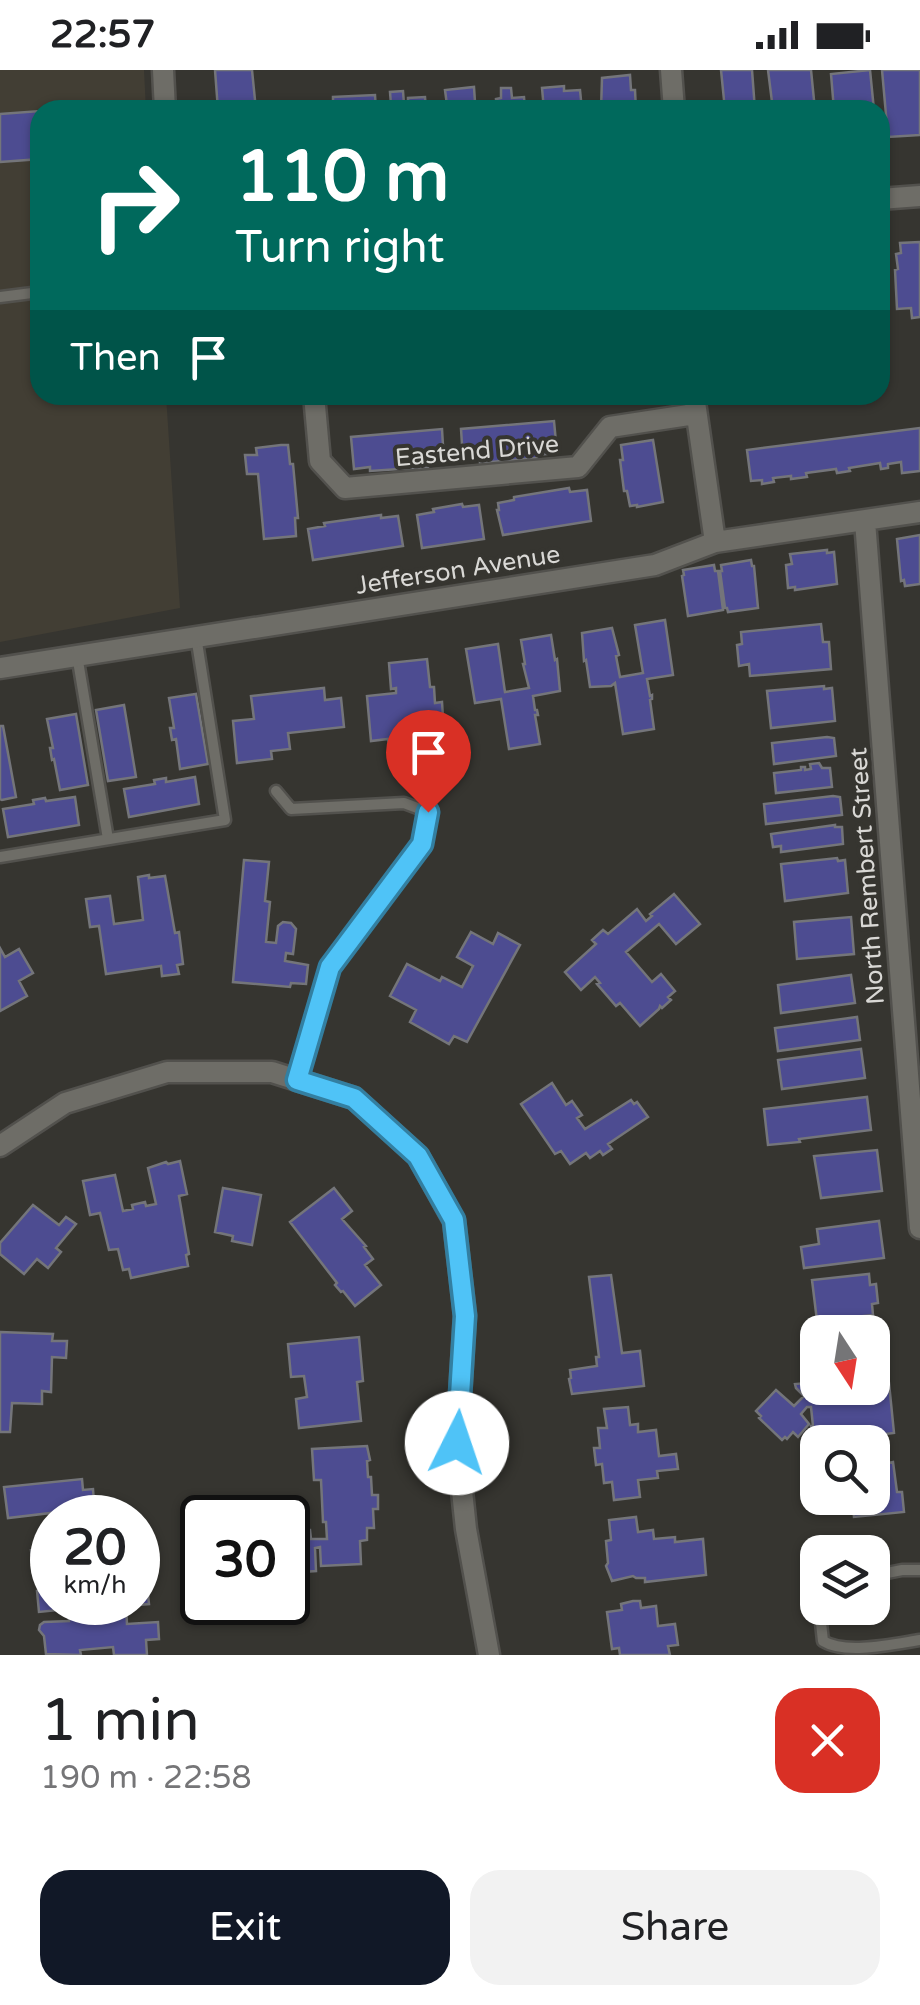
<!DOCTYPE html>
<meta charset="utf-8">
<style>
:root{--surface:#fff;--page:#f2f2f2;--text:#202124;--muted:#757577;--accent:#111827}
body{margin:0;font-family:"Varela Round",sans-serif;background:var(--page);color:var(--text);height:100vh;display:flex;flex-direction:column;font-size:38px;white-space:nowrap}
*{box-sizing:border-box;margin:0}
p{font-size:32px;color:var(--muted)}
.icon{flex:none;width:55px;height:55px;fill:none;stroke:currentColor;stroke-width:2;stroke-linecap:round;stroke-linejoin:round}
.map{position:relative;height:1585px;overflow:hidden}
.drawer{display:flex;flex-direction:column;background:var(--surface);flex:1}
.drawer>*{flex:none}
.banner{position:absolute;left:30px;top:30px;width:860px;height:305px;border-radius:30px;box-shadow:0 2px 8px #0004;background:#00695c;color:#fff;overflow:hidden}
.needle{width:65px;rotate:168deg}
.tools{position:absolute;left:800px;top:1245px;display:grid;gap:20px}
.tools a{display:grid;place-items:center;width:90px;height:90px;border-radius:20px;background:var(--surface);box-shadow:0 2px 8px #0004;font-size:50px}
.speed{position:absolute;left:30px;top:1425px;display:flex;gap:20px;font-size:50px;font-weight:700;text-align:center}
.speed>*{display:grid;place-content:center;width:130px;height:130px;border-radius:50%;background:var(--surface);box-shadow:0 2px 8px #0004;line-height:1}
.speed small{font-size:25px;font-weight:400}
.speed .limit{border:5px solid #111;border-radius:15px;background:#fff;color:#111}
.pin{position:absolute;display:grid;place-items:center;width:85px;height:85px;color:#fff;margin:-102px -42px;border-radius:50% 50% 50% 0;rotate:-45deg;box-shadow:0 0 10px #0007}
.pin .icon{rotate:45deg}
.me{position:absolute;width:110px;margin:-55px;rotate:4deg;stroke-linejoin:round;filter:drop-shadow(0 0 8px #0008)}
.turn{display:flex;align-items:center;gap:35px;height:210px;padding:0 40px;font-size:45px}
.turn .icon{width:130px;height:130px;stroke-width:2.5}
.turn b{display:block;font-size:70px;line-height:85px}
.then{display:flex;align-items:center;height:95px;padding:0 40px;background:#0003;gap:20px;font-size:38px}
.round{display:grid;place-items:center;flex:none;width:105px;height:105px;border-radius:30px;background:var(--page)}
.head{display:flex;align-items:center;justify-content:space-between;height:170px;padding:0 40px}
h1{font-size:60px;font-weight:600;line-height:75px}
.button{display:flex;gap:20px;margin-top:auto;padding:20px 40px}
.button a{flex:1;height:115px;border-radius:30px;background:var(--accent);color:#fff;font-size:40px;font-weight:600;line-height:115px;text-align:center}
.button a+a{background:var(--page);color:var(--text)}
.status{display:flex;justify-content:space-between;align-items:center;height:70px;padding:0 50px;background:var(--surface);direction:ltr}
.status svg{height:28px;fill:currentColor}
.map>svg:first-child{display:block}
</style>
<div class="status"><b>22:57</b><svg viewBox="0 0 49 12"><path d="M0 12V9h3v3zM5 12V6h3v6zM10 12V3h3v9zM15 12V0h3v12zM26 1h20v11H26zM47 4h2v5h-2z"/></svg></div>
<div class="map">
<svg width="920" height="1585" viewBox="0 0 920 1585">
<rect width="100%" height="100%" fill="#363530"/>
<!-- built -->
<path fill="#423e34" d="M0,0h144l2,40h-106v285h126l14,213 -180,34z"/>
<!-- building -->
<path fill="#4d4c91" stroke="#74757a" stroke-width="2.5" d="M215,0h37l4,40h-38z
M721,0h31l3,40h-30z
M768,0h43l4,40h-42z
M870,0l4,40h-40l-3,-36z
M882,0h38v65l-32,2z
M630,5l1,15h4l1,20h-38h3l1,-32z
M564,16v5l16,-1 2,20h-38l-2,-22z
M474,17l1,15h5l1,8h-38l-1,-4 5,-1 -2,-15z
M501,18h10l1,10 12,-1 1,12 9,1h-37l-1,-11 5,-1z
M403,21l1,13h4v-6l17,-1 1,13h-37l-1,-4 3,-1 -1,-13z
M375,25l1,15h-43v-13z
M40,41v48l-40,3v-48z
M920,172v75l-8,1 -1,-10 -14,1 -2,-39 3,-1 -2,-15 5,-1 -1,-10z
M554,351l3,32 -20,2v3l-57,5v-4l-17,1 -2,-31z
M920,358v43l-18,2 -1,-11 -13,2v4l-7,1 -1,-6 -31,5 1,3 -13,2 -1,-4 -30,4 1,4 -16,2v-3l-18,2 1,4 -12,2v-4l-11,1 -4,-31z
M442,359l2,33 -16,1v4l-13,1 -45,3v-4l-16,2 -3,-32z
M653,370l10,62 -26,5v-2l-7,1 -3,-15h-3l-4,-31h3l-2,-15z
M281,375h7l2,19h3l5,54h-3l1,18 -32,3 -6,-65h-11l-2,-19h12l-1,-7z
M569,418l1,4 17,-2 4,31 -88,14 -6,-25h2l-1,-7 16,-3v-3z
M462,434l1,3 16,-2 5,34 -62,9 -5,-33 17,-3 -1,-3z
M381,445v3l17,-2 5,30 -90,14 -5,-31 17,-3 -1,-3z
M920,465v49l-15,2 -1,-6 -3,1 -4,-42z
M827,480v3l7,-1 3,32 -42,6v-3l-7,1 -2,-23 6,-1 -2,-10z
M751,490l1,6h2l4,42 -30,4 -1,-4h-2l-5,-37h2l-1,-6z
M714,495l1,6h3l5,39 -35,6 -6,-40 2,-1 -1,-5z
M665,550l8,55 -26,4 3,17 2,-1v4l-2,1 4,29 -31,5 -8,-51 -4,3 -21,1 -4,-27 -2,1 -2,-28 30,-5 7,27 -3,1 4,21 23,-4 -8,-48z
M821,554l2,18h6l2,27 -81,7 -1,-12 -10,2 -2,-21 5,-1 -1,-12z
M551,565l4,25 2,-1 3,32 -27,5 2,14h2l1,5h-3l5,29 -31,5 -8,-50 -26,4 -9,-54 32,-5 7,48 24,-4 -6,-24h2l-4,-24z
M427,589l3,28h4l1,16 7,-1 2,31 -21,2 -2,-3v5l-17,1v6l-15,2 -1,-7 -17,2 -4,-45 29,-3v-5l-5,1 -2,-26z
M824,616v3l8,-1 3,33 -64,7 -4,-37z
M324,618l1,12 16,-2 3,29 -56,6 2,16 -19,2 1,8 -35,4 -4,-42 21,-2 -3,-23z
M196,624l12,70 -28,5 -4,-30 -4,1 -2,-12h4l-5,-30z
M124,635l12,72 -28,4 -12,-71z
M76,644l12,71 -28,5 -6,-31 -2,1 -2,-12h3l-6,-29z
M0,656h3l13,71 -14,3 -2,-1z
M827,667l7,1 2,18 -62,8 -2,-21z
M819,693l3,5h8l2,19 -56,6 -2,-20 27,-3v-3h4v3l6,-1 -1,-5z
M195,707l4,27 -70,13 -5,-28 31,-5 -1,-4 12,-2v4z
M833,726l7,1 2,18 -76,9 -2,-20z
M75,727l4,28 -71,12 -5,-28 31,-5 -1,-4 12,-2 1,3z
M835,755v2h7l1,17 -62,8v-6l-8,1 -2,-13z
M837,788l1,3 7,-1 3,33 -63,8 -4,-37z
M244,790l25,2 -4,39 5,1 -4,40 10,1 2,-17 5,-4 8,1 5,6 -3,25 -7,-1 -1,8 23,4 -2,19 -15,-1 -1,4 -57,-5z
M149,805v3l16,-2 10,57 4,-1 4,32 -6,1 2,9 -17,2 -1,-10 -55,8 -7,-48 -9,1 -4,-28 24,-3 4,28 29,-4 -5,-43z
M674,824l26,30 -24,20 -17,-20 -33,28 26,30 9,-8 14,17 -7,6 3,3 -9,8 -2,-2 -1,3 -19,17 -20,-23 -4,3 -19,-22 3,-1 -5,-6 -14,13 -16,-18 31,-28 -4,-4 11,-10 5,4 29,-25 9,12 6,-5 -2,-2z
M851,847l3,37 -57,5 -3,-37z
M471,862l22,12 5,-11 22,12 -53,97 -13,-6 -5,8 -39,-22 6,-12 -26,-14 17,-32 33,17 2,-4 20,10 11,-21 -16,-9z
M0,878l5,9 14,-8 14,24 -14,8 8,15 -27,15z
M851,905l4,28 -74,10 -3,-28z
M857,947l3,23 -82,11 -3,-23z
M861,979l4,29 -83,11 -4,-29z
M552,1013l14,22 6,-4 10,14 -5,3 8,11 46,-29 3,4 3,-2 11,15 -40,27 4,5 -9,6 -3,-4 -10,7 -4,-5 -16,11 -9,-13 -6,3 -34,-50z
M867,1027l4,33 -72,9 1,3 -32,3 -4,-36z
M877,1080l5,41 -61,7 -7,-42z
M180,1091l7,33 -8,2 10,58 -3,1 2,11 -57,12 -2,-9 -6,1 -5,-21 -9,1 -9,-37 -10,2 -7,-34 32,-6 8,36 10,-2 -1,-4 13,-3 1,4 10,-2 -8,-36 18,-6 2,2z
M223,1118l38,7 -9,50 -20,-4 1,-5 -18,-4z
M334,1118l18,23 -10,8 24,27 -2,1 9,12 -8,6 16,20 -26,21 -12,-15 -2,1 -6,-7 2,-2 -47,-61z
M33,1135l26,20 7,-8 10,7 -20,24 5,4 -13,16 -11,-9 -13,15 -24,-20v-11z
M879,1151l5,37 -80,10 -3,-21 18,-3 -2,-15z
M869,1204l1,11 6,-1 2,19 -6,1 1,11 -56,6 -5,-41z
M611,1205l11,78 18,-2 4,35 -72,8 -3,-15 2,-1 -1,-8 27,-4 -1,-9h3l-10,-80z
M876,1257v4l7,-1 2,15h-8l2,20h-7v-33h-52z
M0,1262l53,2 -1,7h15l-1,17 -14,-1 -1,35 -9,-1v13l-30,-1 -2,29h-10z
M359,1267l4,44 -6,1 4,39 -62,7 -3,-29 11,-2 -3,-21 -13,1 -3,-33z
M818,1312v6h54v-4l17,-1 5,50 -65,8 -3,-1 -3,-9 -11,1 -1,-6h2l-2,-19h-4l-6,7 8,10 -11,13 -5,-5 -6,7 -2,-2 -3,3 -23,-22 2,-2 -5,-5 20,-21 18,16 10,-10 -8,-8 -1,-4z
M628,1337l2,18 8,-1v8l18,-2 3,26 17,-2 2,15 -21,2 1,7 -20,2 2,17 -26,3 -2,-18 -8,1 -2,-19 -6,1 -2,-17h6l-2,-20h9l-3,-19z
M367,1376l3,14 -3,1 1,16h3l1,18h6v14h-5l1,19h-7v12l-7,1 1,23 -40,2 -1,-19 -5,1 1,23 -28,2v-42l22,-1 1,9h16l-1,-17h-3l-2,-42h-7l-2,-31z
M888,1381l1,12 4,-1 4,30h5l2,20 -50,5 -2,-19h20v-46z
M82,1409l1,11 10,-1 2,28 11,1h-54v6l-1,-11 -43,5 -4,-31z
M636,1447l2,15 15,-2 1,9 21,-2v5l28,-3 3,36 -61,7v-4h-9l-3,-2 -21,5 -6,-15 2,-3 -2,-22 5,-1 -2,-20z
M52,1478v26l-18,2 -3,-26z
M147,1515l2,19 -23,2 1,18 31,-2 1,17 -13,1 1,15h-33l-1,-8 -33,3 1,5 -35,-1 -2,-18 -5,-6 1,-5 4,-3 25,-1 -1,-12 -29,3 -2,-21 15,-1v12h86v-16z
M633,1531h7l1,7 15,-2 2,20 17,-2 3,21 -10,1 2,9h-50l-1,-7 -7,1 -5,-37 15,-2 -1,-6z"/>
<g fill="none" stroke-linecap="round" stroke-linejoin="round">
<defs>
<path id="service" d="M0,227l40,-5
M77,585l31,184
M276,721l15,18 113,-6 24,9 -6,33 -93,122 -32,112
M0,787l225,-37 -29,-184
M872,1506l30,-6h18
M826,1538l-5,15 2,18c22,14 71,3 97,-1"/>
<path id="minor" d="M163,0l2,40
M671,0l3,40
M880,129l40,-3
M314,325l6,66 25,27 233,-21 32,-40 85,-13
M694,325l21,147
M865,451l55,707
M0,598l655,-103 60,-23 205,-30
M0,1076l65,-43 102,-31h105l82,26 64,58 36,65 11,94 -8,128 9,86 23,126"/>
</defs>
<!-- service casing -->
<use href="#service" stroke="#52514d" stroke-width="15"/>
<!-- minor casing -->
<use href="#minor" stroke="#52514d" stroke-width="25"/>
<!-- service -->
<use href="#service" stroke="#6e6d67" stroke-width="10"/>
<!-- minor -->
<use href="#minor" stroke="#6e6d67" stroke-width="20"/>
</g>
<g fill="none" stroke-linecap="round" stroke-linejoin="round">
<defs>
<path id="route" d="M428,742l-6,32 -92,123 -33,113 57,18 64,58 36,64 11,96 -8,127"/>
</defs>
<!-- route casing -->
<use href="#route" stroke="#337fa1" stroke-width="25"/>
<!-- route -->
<use href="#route" stroke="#4fc3f7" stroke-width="18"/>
</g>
<g text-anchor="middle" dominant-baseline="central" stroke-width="8" stroke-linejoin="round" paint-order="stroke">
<!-- street labels -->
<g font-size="25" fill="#d9d8d5" stroke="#363530">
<text transform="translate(477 381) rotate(-5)">Eastend Drive</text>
<text transform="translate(458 500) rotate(-9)">Jefferson Avenue</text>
<text transform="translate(867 806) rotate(-94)">North Rembert Street</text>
</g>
</g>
</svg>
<div class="tools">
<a><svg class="needle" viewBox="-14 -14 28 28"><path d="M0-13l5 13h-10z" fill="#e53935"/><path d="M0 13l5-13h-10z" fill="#757577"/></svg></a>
<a><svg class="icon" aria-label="search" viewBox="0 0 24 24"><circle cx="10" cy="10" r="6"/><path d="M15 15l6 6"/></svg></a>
<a><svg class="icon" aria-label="layers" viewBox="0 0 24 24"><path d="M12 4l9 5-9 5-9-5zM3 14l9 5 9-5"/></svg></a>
</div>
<div class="speed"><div>20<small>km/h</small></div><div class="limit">30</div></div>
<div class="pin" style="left:428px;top:742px;background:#d93025"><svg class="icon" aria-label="arrive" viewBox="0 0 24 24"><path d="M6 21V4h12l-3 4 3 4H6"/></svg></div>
<svg class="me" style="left:457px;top:1373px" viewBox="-20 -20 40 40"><circle r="19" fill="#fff"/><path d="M0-13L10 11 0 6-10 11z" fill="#4fc3f7"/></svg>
<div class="banner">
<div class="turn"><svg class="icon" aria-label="right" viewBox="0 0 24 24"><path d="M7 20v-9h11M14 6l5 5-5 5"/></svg><div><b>110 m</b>Turn right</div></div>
<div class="then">Then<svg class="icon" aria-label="arrive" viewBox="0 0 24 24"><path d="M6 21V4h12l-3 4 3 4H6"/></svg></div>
</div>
</div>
<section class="drawer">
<div class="head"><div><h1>1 min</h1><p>190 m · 22:58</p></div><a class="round" style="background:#d93025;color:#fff"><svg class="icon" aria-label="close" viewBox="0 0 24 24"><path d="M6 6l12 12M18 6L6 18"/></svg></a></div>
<div class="button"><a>Exit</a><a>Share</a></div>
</section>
